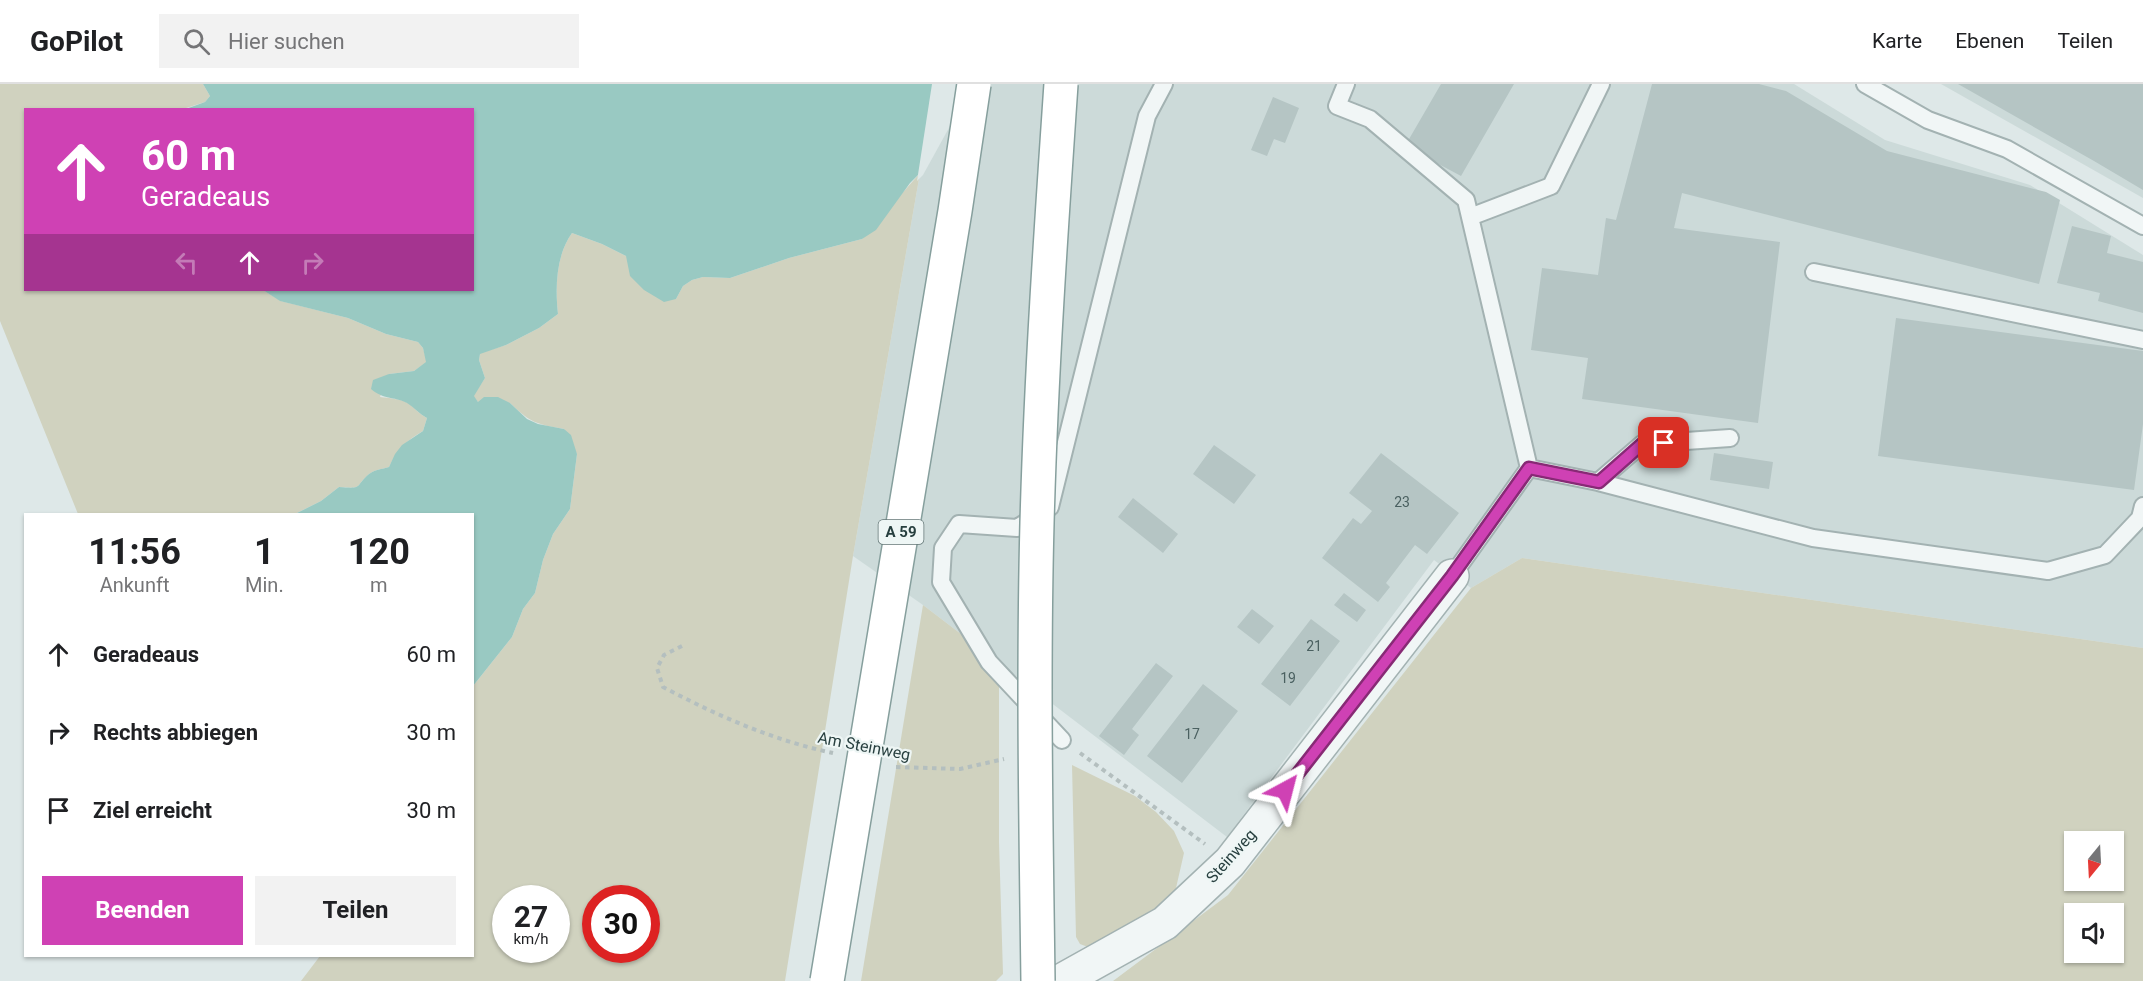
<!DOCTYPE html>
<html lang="de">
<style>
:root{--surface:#fff;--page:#f2f2f2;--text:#202124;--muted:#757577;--line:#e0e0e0;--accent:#cf41b4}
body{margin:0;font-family:Roboto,sans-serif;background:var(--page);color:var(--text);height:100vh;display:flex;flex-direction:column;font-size:22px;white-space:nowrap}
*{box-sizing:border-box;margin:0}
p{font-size:20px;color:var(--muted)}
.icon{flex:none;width:33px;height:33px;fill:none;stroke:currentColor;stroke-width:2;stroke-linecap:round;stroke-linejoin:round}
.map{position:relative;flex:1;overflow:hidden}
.details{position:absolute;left:24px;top:429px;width:450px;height:444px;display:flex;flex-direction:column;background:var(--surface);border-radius:0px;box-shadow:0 2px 4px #0004}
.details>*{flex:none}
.guide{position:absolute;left:24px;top:24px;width:450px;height:183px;border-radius:0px;box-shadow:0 2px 4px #0004;background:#cf41b4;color:#fff;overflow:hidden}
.needle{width:39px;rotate:198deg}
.fabs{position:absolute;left:2064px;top:747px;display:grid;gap:12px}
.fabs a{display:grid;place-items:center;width:60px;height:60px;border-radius:0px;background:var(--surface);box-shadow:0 2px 4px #0004;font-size:30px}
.speed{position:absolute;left:492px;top:801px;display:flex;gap:12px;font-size:30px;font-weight:700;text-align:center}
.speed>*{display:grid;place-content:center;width:78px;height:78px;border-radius:50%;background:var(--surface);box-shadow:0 2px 4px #0004;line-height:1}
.speed small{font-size:15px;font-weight:400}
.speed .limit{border:9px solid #d22;background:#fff;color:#111}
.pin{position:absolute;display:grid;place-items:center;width:51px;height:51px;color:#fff;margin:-26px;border-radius:12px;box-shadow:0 3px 9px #0006}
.me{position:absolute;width:66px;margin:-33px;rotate:38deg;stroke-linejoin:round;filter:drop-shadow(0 0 4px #0008)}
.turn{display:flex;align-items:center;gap:21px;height:126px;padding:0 18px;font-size:27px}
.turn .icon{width:78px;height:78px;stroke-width:2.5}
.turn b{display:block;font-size:42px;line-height:51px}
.lanes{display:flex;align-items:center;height:57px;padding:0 18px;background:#0003;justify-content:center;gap:30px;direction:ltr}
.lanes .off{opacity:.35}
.eta{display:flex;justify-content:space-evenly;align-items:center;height:102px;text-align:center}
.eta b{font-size:36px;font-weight:700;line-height:42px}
.action{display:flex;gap:12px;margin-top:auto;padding:12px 18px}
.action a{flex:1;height:69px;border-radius:0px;background:var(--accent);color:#fff;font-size:24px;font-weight:700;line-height:69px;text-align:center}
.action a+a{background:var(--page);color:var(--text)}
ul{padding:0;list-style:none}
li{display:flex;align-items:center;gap:18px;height:78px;padding:0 18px}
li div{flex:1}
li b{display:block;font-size:22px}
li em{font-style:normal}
header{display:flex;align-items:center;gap:36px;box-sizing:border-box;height:84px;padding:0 30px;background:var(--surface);border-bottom:2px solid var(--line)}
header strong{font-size:28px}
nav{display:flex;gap:33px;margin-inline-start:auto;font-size:21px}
.search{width:420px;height:54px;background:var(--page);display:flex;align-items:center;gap:15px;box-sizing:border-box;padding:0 21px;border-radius:0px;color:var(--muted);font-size:22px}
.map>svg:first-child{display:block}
</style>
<header>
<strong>GoPilot</strong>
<div class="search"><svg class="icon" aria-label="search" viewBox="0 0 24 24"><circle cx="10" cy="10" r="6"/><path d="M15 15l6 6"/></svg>Hier suchen</div>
<nav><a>Karte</a><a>Ebenen</a><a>Teilen</a></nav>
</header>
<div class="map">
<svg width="2143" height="897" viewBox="0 0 2143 897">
<rect width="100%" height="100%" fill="#dee8e8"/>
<!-- built -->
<path fill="#ccdad9" d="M957,0h837l91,56 145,45 113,70v393l-621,-90 -51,30 -37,-28 -207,277 -304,-232 -70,-49 67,-383z
M1941,0h202v114z"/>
<!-- green -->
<path fill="#d0d2bf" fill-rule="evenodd" d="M0,0h203l7,12 -5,6 -22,7 -157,1v180h237l18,11 67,17 38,16 32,8 5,6 4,14 -13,9 -25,3 -9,23c10,1 23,2 31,8 5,5 9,9 16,13l-4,13c-16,9 -26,19 -34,36 -7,2 -15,3 -20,7 -15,13 -5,15 -30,13l-18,14 -26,13h-217l-78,-193z
M920,89l-67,383 -68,425h-484l19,-25h152l1,-270 39,-49 11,-28 12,-16 8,-33 10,-26 17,-25 7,-55 -13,-25c-28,-5 -33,-6 -54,-26l-32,-1 -5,-6 12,-18 -6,-18 1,-7 26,-8 33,-17 19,-14c-3,-26 -2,-59 14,-81l30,11 24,12 50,43 7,-13 9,-6 11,-3 27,1 59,-20 73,-19zM506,814h50v52h-50zM596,814h50v52h-50z
M1522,474l621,90v333h-1030l115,-86 243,-307zM2074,758h40v38h-40zM2074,830h40v38h-40z
M923,521l76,58v179l4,132 -7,7h-135z
M1072,681l63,31 21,16 18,19 10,22 -8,35 -4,9 -45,31 -39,19 -8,-3 -4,-7z"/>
<!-- water -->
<path fill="#99c9c2" d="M203,0h754l-37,89 -10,10 -34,47 -14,9 -73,19 -59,20 -27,-1 -11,3 -9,6 -7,13 -12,3 -20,-12 -14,-14 -4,-20 -24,-12 -30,-11c-16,22 -17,55 -14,81l-19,14 -33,17 -26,9 -1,6 6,18 -11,18 4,6 6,-5h14l12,6 17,16 11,5 26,5 7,6 6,19 -7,55 -17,25 -10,26 -8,33 -12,16 -11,28 -39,49 -1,-172h-177l26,-13 18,-14c25,2 15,0 30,-13 5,-4 13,-5 20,-7l6,-13 7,-9 21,-14 4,-13c-8,-4 -13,-11 -20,-15 -14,-7 -23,-3 -36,-14l2,-9 16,-6 25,-3 12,-9 -3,-14 -5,-6 -32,-8 -38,-16 -68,-17 -17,-11h209v-180h-289l22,-8 5,-6z"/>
<!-- pier -->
<path fill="#dee8e8" d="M932,0h28l-10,42 -27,49 -6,6z"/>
<!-- building -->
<path fill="#b5c5c4" d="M1441,0h73l-53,92 -56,-30z
M1652,0h107l27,7 101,60 159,41 14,8 -21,84 -357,-91 -8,35 106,14 -22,181 -176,-24 6,-41 -57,-8 11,-82 56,7 8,-57 10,2z
M1958,0h185v106l-49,-29z
M1273,13l26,11 -14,35 -11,-4 -7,17 -16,-6z
M2072,142l39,10 -4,17 36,9v51l-45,-12 2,-8 -43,-10z
M1896,234l247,33v73l-9,66 -256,-34z
M1214,361l42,30 -22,29 -41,-30z
M1381,369l78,60 -32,41 -12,-9 -29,38 4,4 -12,15 -56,-44 31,-40 8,6 11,-13 -23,-18z
M1714,369l59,9 -4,27 -59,-9z
M1133,414l45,36 -15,19 -45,-36z
M1344,509l22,17 -9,12 -23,-17z
M1252,525l22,17 -15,18 -22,-17z
M1311,535l29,22 -50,65 -29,-22z
M1156,579l17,13 -41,53 7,6 -15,20 -25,-19z
M1203,600l35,27 -56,72 -35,-27z"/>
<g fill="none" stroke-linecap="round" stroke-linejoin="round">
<defs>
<path id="service" d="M1346,0l-9,22 33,13 96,81 63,268 -77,108
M1865,0l63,36 79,29 136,77
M1470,133l81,-31 50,-102
M1814,188l329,68
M1529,384l69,14 215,56 235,33 57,-16 35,-37 3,-12
M1598,398l44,-38 88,-6
M1062,656l-73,-78 -48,-80 2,-34 16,-24 58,4 33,-21 97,-391 17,-32"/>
<path id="minor" d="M1061,897l104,-58 65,-61 222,-286"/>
</defs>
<!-- service casing -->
<use href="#service" stroke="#a3b2b2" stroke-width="20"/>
<!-- minor casing -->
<use href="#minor" stroke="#a3b2b2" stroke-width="36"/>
<!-- path -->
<path stroke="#b4bfbf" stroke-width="4" stroke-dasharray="4.5 4.5" stroke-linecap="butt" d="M682,562l-18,9 -7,13 6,19c55,29 109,53 170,66
M1080,669l125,91
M896,683l64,2 44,-10"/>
<!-- service -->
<use href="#service" stroke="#f1f6f6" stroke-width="16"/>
<!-- minor -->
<use href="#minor" stroke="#f1f6f6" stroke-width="33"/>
<defs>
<path id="motorway-bridge" d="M827,897l128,-770 19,-127
M1038,897c-2,-153 -5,-305 -1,-458 4,-147 14,-293 24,-439"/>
</defs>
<!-- motorway-bridge casing -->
<use href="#motorway-bridge" stroke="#869f9d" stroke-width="36" stroke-linecap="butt"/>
<!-- motorway-bridge -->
<use href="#motorway-bridge" stroke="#fff" stroke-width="33"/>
</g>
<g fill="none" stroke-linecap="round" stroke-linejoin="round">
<defs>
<path id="route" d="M1285,706l167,-214 77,-108 70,14 43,-38 22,-1"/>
</defs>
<!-- route casing -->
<use href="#route" stroke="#872a75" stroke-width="15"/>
<!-- route -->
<use href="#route" stroke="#cf41b4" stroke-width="10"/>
</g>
<g text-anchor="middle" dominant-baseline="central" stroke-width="4.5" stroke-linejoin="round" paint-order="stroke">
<!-- number labels -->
<g font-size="14" fill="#4a6060">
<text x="1402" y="418">23</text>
<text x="1314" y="562">21</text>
<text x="1288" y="594">19</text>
<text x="1192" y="650">17</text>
</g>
<!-- shield labels -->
<rect fill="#eef6f5" stroke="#637676" stroke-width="1.5" x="878.5" y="436" width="45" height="24" rx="4.5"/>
<g font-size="15" font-weight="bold" fill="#273f3f">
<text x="901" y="448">A 59</text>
</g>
<!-- street labels -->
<g font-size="16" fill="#273f3f" stroke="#eef6f5">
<text transform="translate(864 662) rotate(11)">Am Steinweg</text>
<text transform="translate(1231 772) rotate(-48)">Steinweg</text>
</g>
</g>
</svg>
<div class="fabs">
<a><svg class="needle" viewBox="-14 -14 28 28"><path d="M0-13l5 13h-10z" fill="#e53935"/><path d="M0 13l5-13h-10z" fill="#757577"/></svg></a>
<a><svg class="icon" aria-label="sound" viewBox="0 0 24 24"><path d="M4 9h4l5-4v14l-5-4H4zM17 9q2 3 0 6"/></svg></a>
</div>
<div class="speed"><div>27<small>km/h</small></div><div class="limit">30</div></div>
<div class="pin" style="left:1664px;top:359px;background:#d93025"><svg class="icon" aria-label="arrive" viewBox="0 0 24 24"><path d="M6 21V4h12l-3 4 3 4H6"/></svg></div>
<svg class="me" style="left:1285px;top:706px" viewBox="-20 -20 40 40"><path d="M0-17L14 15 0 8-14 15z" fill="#cf41b4" stroke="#fff" stroke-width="4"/></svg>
<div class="guide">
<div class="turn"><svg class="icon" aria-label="ahead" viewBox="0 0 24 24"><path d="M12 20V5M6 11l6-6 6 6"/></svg><div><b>60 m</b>Geradeaus</div></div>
<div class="lanes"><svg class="icon off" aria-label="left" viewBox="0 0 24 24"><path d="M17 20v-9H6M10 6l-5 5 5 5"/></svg><svg class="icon" aria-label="ahead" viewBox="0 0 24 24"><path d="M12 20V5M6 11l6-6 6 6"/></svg><svg class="icon off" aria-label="right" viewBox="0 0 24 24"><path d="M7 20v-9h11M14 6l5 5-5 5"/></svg></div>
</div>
<section class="details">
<div class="eta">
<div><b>11:56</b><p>Ankunft</p></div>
<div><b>1</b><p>Min.</p></div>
<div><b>120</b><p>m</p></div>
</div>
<ul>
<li><svg class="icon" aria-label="ahead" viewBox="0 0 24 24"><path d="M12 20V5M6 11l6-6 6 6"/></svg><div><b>Geradeaus</b></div><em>60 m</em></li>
<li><svg class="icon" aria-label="right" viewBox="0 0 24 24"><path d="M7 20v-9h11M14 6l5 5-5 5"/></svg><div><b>Rechts abbiegen</b></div><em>30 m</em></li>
<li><svg class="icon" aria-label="arrive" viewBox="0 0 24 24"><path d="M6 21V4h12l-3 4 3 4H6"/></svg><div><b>Ziel erreicht</b></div><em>30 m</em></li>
</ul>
<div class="action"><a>Beenden</a><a>Teilen</a></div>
</section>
</div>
